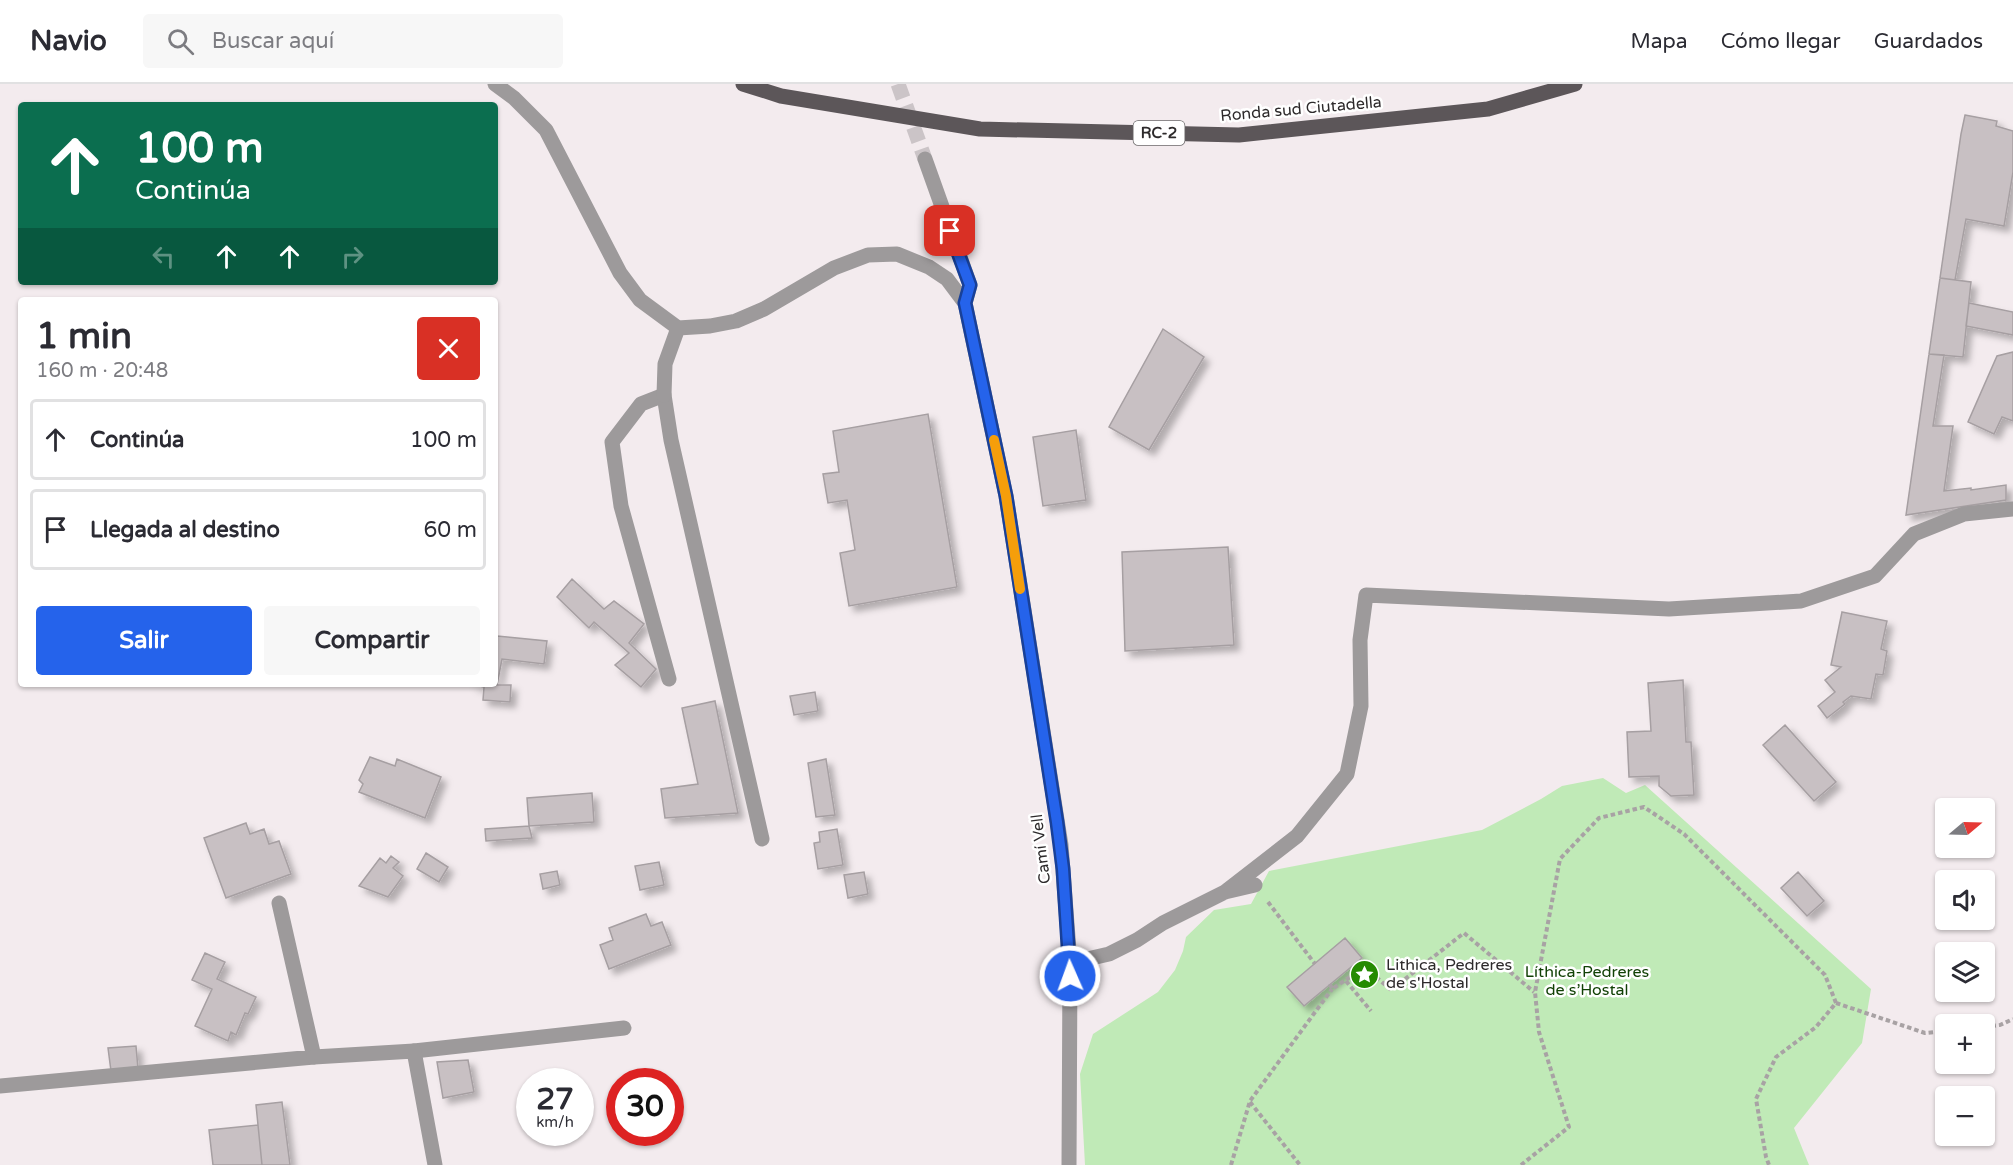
<!DOCTYPE html>
<html lang="es">
<meta charset="utf-8">
<style>
:root{--surface:#fff;--page:#f7f7f7;--text:#2b2b33;--muted:#7c7c81;--line:#e1e1e2;--accent:#2563eb}
body{margin:0;font-family:"Varela Round",sans-serif;background:var(--page);color:var(--text);height:100vh;display:flex;flex-direction:column;font-size:22px;white-space:nowrap}
*{box-sizing:border-box;margin:0}
p{font-size:20px;color:var(--muted)}
.icon{flex:none;width:33px;height:33px;fill:none;stroke:currentColor;stroke-width:2;stroke-linecap:round;stroke-linejoin:round}
.map{position:relative;flex:1;overflow:hidden}
.sheet{position:absolute;left:18px;top:213px;width:480px;height:390px;display:flex;flex-direction:column;background:var(--surface);border-radius:6px;box-shadow:0 2px 4px #0004}
.sheet>*{flex:none}
.guide{position:absolute;left:18px;top:18px;width:480px;height:183px;border-radius:6px;box-shadow:0 2px 4px #0004;background:#0b6e4f;color:#fff;overflow:hidden}
.needle{width:39px;rotate:71deg}
.tools{position:absolute;left:1935px;top:714px;display:grid;gap:12px}
.tools a{display:grid;place-items:center;width:60px;height:60px;border-radius:6px;background:var(--surface);box-shadow:0 2px 4px #0004;font-size:30px}
.speed{position:absolute;left:516px;top:984px;display:flex;gap:12px;font-size:30px;font-weight:700;text-align:center}
.speed>*{display:grid;place-content:center;width:78px;height:78px;border-radius:50%;background:var(--surface);box-shadow:0 2px 4px #0004;line-height:1}
.speed small{font-size:15px;font-weight:400}
.speed .limit{border:9px solid #d22;background:#fff;color:#111}
.pin{position:absolute;display:grid;place-items:center;width:51px;height:51px;color:#fff;margin:-26px;border-radius:12px;box-shadow:0 3px 9px #0006}
.me{position:absolute;width:66px;margin:-33px;rotate:358deg;stroke-linejoin:round;filter:drop-shadow(0 0 4px #0008)}
.turn{display:flex;align-items:center;gap:21px;height:126px;padding:0 18px;font-size:27px}
.turn .icon{width:78px;height:78px;stroke-width:2.5}
.turn b{display:block;font-size:42px;line-height:51px}
.lanes{display:flex;align-items:center;height:57px;padding:0 18px;background:#0003;justify-content:center;gap:30px;direction:ltr}
.lanes .off{opacity:.35}
.round{display:grid;place-items:center;flex:none;width:63px;height:63px;border-radius:6px;background:var(--page)}
.headline{display:flex;align-items:center;justify-content:space-between;height:102px;padding:0 18px}
h1{font-size:36px;font-weight:700;line-height:45px}
.cta{display:flex;gap:12px;margin-top:auto;padding:12px 18px}
.cta a{flex:1;height:69px;border-radius:6px;background:var(--accent);color:#fff;font-size:24px;font-weight:700;line-height:69px;text-align:center}
.cta a+a{background:var(--page);color:var(--text)}
ul{padding:0;list-style:none}
li{display:flex;align-items:center;gap:18px;height:81px;margin:0 12px 9px;padding:0 6px;border:3px solid var(--line);border-radius:6px}
li div{flex:1}
li b{display:block;font-size:22px}
li em{font-style:normal}
header{display:flex;align-items:center;gap:36px;box-sizing:border-box;height:84px;padding:0 30px;background:var(--surface);border-bottom:2px solid var(--line)}
header strong{font-size:28px}
nav{display:flex;gap:33px;margin-inline-start:auto;font-size:21px}
.search{width:420px;height:54px;background:var(--page);display:flex;align-items:center;gap:15px;box-sizing:border-box;padding:0 21px;border-radius:6px;color:var(--muted);font-size:22px}
.map>svg:first-child{display:block}
</style>
<header>
<strong>Navio</strong>
<div class="search"><svg class="icon" aria-label="search" viewBox="0 0 24 24"><circle cx="10" cy="10" r="6"/><path d="M15 15l6 6"/></svg>Buscar aquí</div>
<nav><a>Mapa</a><a>Cómo llegar</a><a>Guardados</a></nav>
</header>
<div class="map">
<svg width="2013" height="1081" viewBox="0 0 2013 1081">
<defs>
<filter id="shadow"><feDropShadow dx="5.5" dy="5.5" stdDeviation="3" flood-color="#0004"/></filter>
</defs>
<rect width="100%" height="100%" fill="#f3ebee"/>
<!-- green -->
<path fill="#c0eab7" d="M1603,694l23,15 19,-8 226,204 -9,54 -68,85 15,37h-724l-5,-91 13,-40 65,-42 17,-22 8,-19 3,-14 28,-27 37,-6 18,-33 213,-41 59,-31 21,-13z"/>
<!-- building -->
<path fill="#c8c0c3" stroke="#a69fa2" stroke-width="1.5" filter="url(#shadow)" d="M1965,31l32,6 -1,5 17,5v41l-9,54 -38,-7 -11,61 -15,-2 21,-144z
M1940,194l31,4 -8,75 -34,-3z
M1969,219l44,9v23l-47,-9z
M1163,245l41,28 -55,93 -40,-23z
M2013,268v69l-11,-4 -8,17 -26,-12 29,-66z
M1929,270l15,1 -11,71h20l-9,65 27,-3v2l35,-5v15l-100,15z
M928,330l29,173 -108,19 -9,-53 15,-3 -8,-50 -19,3 -5,-29 16,-2 -6,-41z
M1076,346l10,70 -43,6 -10,-69z
M1228,463l6,98 -109,6 -3,-99z
M572,495l32,30 10,-8 30,23 -15,19 27,26 -15,18 -26,-22 14,-12 -35,-31 -5,6 -32,-31z
M1842,528l45,9 -6,28 6,2 -4,24 -7,-1 -5,25 -20,-3 -8,6 2,2 -18,14 -9,-12 17,-14 -10,-12 16,-13 -10,-2z
M497,552l50,5 -3,23 -42,-5 -5,26h14l-1,17 -27,-2 1,-13 -14,-3h25v-37z
M1683,596l3,62h5l3,53 -23,1 -12,-10v-10l-30,1 -2,-45 24,-1 -3,-48z
M815,608l3,19 -24,4 -4,-19z
M715,617l23,112 -73,5 -4,-29 37,-5 -16,-76z
M1785,641l51,57 -22,19 -51,-56z
M370,673l25,9 2,-7 44,18 -16,41 -66,-26 4,-8 -4,-4z
M826,675l9,56 -19,2 -8,-54z
M592,709l2,29 -65,4 -2,-28z
M246,739l4,11 14,-5 5,15 10,-3 12,33 -65,24 -22,-60z
M529,742l3,12 -46,3 -1,-12z
M837,745l6,36 -25,4 -4,-26 6,-1 -1,-10z
M426,769l22,14 -9,15 -22,-13z
M391,772l8,6 -6,6 10,8 -15,21 -29,-11 21,-28 6,5z
M659,778l5,23 -24,5 -5,-24z
M557,787l3,14 -17,4 -3,-15z
M864,788l4,22 -20,4 -4,-23z
M1798,788l26,29 -17,15 -26,-28z
M646,830l5,12 11,-4 9,23 -62,24 -9,-24 13,-5 -4,-12z
M1345,854l17,20 -58,48 -17,-19z
M205,869l20,9 -8,17 39,18 -8,17 -3,-1 -9,22 -5,-3 -3,9 -33,-15 17,-37 -20,-9z
M136,962l2,23 -27,2 -3,-23z
M468,976l6,32 -31,6 -6,-36z
M282,1018l8,63h-28l-6,-60z
M258,1041l4,40h-49l-4,-35z"/>
<g fill="none" stroke-linecap="round" stroke-linejoin="round">
<!-- minor-tunnel -->
<path stroke="#cbc4c7" stroke-width="15" stroke-dasharray="15 8" stroke-linecap="butt" d="M898,0l27,75"/>
<!-- path -->
<path stroke="#a8a2a4" stroke-width="4" stroke-dasharray="4.5 3" stroke-linecap="butt" d="M1268,818l47,62
M1346,897l25,30
M1330,900l2,5 33,-22 26,23 73,-57 70,59
M1836,919l89,30 21,-2
M1984,943l16,-2 13,-6
M1250,1018l50,63
M1231,1081l19,-64 82,-112
M1521,1081l48,-38 -30,-95 -4,-40 25,-133 39,-41 45,-11 40,27 141,141 11,28 -20,24 -40,30 -20,42 10,58 3,8"/>
<!-- service -->
<path stroke="#9d9a9b" stroke-width="15" d="M669,595l-48,-173 -9,-64 29,-38 23,-9 7,45 91,399
M1225,808l72,-56 50,-62 14,-68 -1,-66 6,-45 303,14 132,-8 74,-25 39,-42 50,-20 49,-5
M1070,879l39,-9 28,-14 26,-17 62,-31 30,-7
M414,967l210,-23
M0,1002l314,-29 -35,-154"/>
<!-- minor -->
<path stroke="#9d9a9b" stroke-width="15" d="M495,0l19,14 32,32 74,143 20,27 38,28
M925,75l45,126 -5,18
M664,311l1,-31 13,-36 32,-2 26,-5 28,-12 70,-41 34,-13 29,-1 32,13 18,12 18,24 41,193 55,349 9,118 -1,202
M314,973l100,-6 21,114"/>
<!-- primary -->
<path stroke="#5c5659" stroke-width="15" d="M743,0l38,12 199,33 259,6 249,-26 87,-25"/>
</g>
<g fill="none" stroke-linecap="round" stroke-linejoin="round">
<defs>
<path id="route" d="M950,147l20,54 -5,18 41,193 51,326 6,47 7,107"/>
</defs>
<!-- route casing -->
<use href="#route" stroke="#184099" stroke-width="15"/>
<!-- route -->
<use href="#route" stroke="#2563eb" stroke-width="10"/>
<!-- slow -->
<path stroke="#f59e0b" stroke-width="10" d="M994,356l12,56 14,93"/>
</g>
<!-- icons -->
<defs>
<symbol id="sight-disc" viewBox="-11 -11 22 22"><circle r="9.5" fill="#258b01" stroke="#fff"/><path d="M0-6L1.8-2.2L6-1.7L2.9 1.2L3.7 5.4L0 3.3L-3.7 5.4L-2.9 1.2L-6-1.7L-1.8-2.2Z" fill="#fff"/></symbol>
</defs>
<g fill-rule="evenodd">
<use href="#sight-disc" x="1348" y="874" width="33" height="33"/>
</g>
<g text-anchor="middle" dominant-baseline="central" stroke-width="5" stroke-linejoin="round" paint-order="stroke">
<!-- shield labels -->
<rect fill="#fff" stroke="#6c6a6b" stroke-width="1.5" x="1133.5" y="37" width="51" height="24" rx="4.5"/>
<g font-size="15" font-weight="bold" fill="#2d2a2b">
<text x="1159" y="49">RC-2</text>
</g>
<!-- street labels -->
<g font-size="16" fill="#2d2a2b" stroke="#fff">
<text transform="translate(1301 25) rotate(-5)">Ronda sud Ciutadella</text>
<text transform="translate(1041 765) rotate(-97)">Camí Vell</text>
</g>
<!-- poi labels -->
<g font-size="16" fill="#2d2a2b" stroke="#fff" text-anchor="start">
<text x="1386" y="881">Lithica, Pedreres<tspan x="1386" dy="18">de s'Hostal</tspan></text>
</g>
<!-- park labels -->
<g font-size="16" fill="#114105" stroke="#fff">
<text x="1587" y="888">Líthica-Pedreres<tspan x="1587" dy="18">de s’Hostal</tspan></text>
</g>
</g>
</svg>
<div class="tools">
<a><svg class="needle" viewBox="-14 -14 28 28"><path d="M0-13l5 13h-10z" fill="#e53935"/><path d="M0 13l5-13h-10z" fill="#7c7c81"/></svg></a>
<a><svg class="icon" aria-label="sound" viewBox="0 0 24 24"><path d="M4 9h4l5-4v14l-5-4H4zM17 9q2 3 0 6"/></svg></a>
<a><svg class="icon" aria-label="layers" viewBox="0 0 24 24"><path d="M12 4l9 5-9 5-9-5zM3 14l9 5 9-5"/></svg></a>
<a>+</a>
<a>−</a>
</div>
<div class="speed"><div>27<small>km/h</small></div><div class="limit">30</div></div>
<div class="pin" style="left:950px;top:147px;background:#d93025"><svg class="icon" aria-label="arrive" viewBox="0 0 24 24"><path d="M6 21V4h12l-3 4 3 4H6"/></svg></div>
<svg class="me" style="left:1070px;top:892px" viewBox="-20 -20 40 40"><circle r="17" fill="#2563eb" stroke="#fff" stroke-width="3"/><path d="M0-11L8 9 0 5-8 9z" fill="#fff"/></svg>
<div class="guide">
<div class="turn"><svg class="icon" aria-label="ahead" viewBox="0 0 24 24"><path d="M12 20V5M6 11l6-6 6 6"/></svg><div><b>100 m</b>Continúa</div></div>
<div class="lanes"><svg class="icon off" aria-label="left" viewBox="0 0 24 24"><path d="M17 20v-9H6M10 6l-5 5 5 5"/></svg><svg class="icon" aria-label="ahead" viewBox="0 0 24 24"><path d="M12 20V5M6 11l6-6 6 6"/></svg><svg class="icon" aria-label="ahead" viewBox="0 0 24 24"><path d="M12 20V5M6 11l6-6 6 6"/></svg><svg class="icon off" aria-label="right" viewBox="0 0 24 24"><path d="M7 20v-9h11M14 6l5 5-5 5"/></svg></div>
</div>
<section class="sheet">
<div class="headline"><div><h1>1 min</h1><p>160 m · 20:48</p></div><a class="round" style="background:#d93025;color:#fff"><svg class="icon" aria-label="close" viewBox="0 0 24 24"><path d="M6 6l12 12M18 6L6 18"/></svg></a></div>
<ul>
<li><svg class="icon" aria-label="ahead" viewBox="0 0 24 24"><path d="M12 20V5M6 11l6-6 6 6"/></svg><div><b>Continúa</b></div><em>100 m</em></li>
<li><svg class="icon" aria-label="arrive" viewBox="0 0 24 24"><path d="M6 21V4h12l-3 4 3 4H6"/></svg><div><b>Llegada al destino</b></div><em>60 m</em></li>
</ul>
<div class="cta"><a>Salir</a><a>Compartir</a></div>
</section>
</div>
